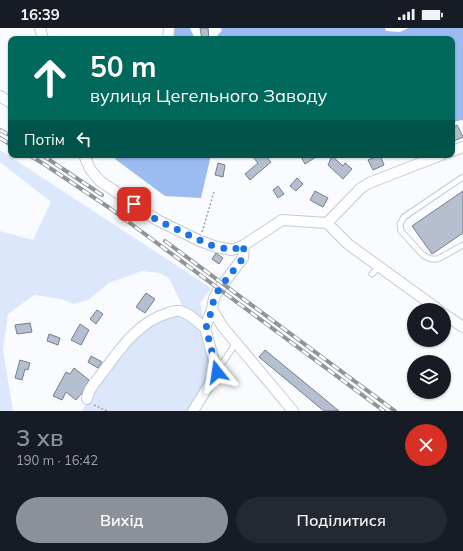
<!DOCTYPE html>
<html lang="uk">
<meta charset="utf-8">
<style>
:root{--surface:#171b24;--page:#242831;--text:#f1f3f6;--muted:#9ea1a6;--accent:#8c9099}
body{margin:0;font-family:Mulish,sans-serif;background:var(--page);color:var(--text);height:100vh;display:flex;flex-direction:column;font-size:15px;white-space:nowrap}
*{box-sizing:border-box;margin:0}
p{font-size:13px;color:var(--muted)}
.icon{flex:none;width:22px;height:22px;fill:none;stroke:currentColor;stroke-width:2;stroke-linecap:round;stroke-linejoin:round}
.map{position:relative;height:383px;overflow:hidden}
.sheet{display:flex;flex-direction:column;background:var(--surface);flex:1}
.sheet>*{flex:none}
.guide{position:absolute;left:8px;top:8px;width:447px;height:122px;border-radius:8px;box-shadow:0 1px 3px #0004;background:#00695c;color:#fff;overflow:hidden}
.controls{position:absolute;left:407px;top:275px;display:grid;gap:8px}
.controls a{display:grid;place-items:center;width:44px;height:44px;border-radius:50%;background:var(--surface);box-shadow:0 1px 3px #0004;font-size:20px}
.pin{position:absolute;display:grid;place-items:center;width:34px;height:34px;color:#fff;margin:-17px;border-radius:8px;box-shadow:0 2px 6px #0006}
.me{position:absolute;width:44px;margin:-22px;rotate:345deg;stroke-linejoin:round;filter:drop-shadow(0 0 3px #0008)}
.turn{display:flex;align-items:center;gap:14px;height:84px;padding:0 16px;font-size:18px}
.turn .icon{width:52px;height:52px;stroke-width:2.5}
.turn b{display:block;font-size:28px;line-height:34px}
.then{display:flex;align-items:center;height:38px;padding:0 16px;background:#0003;gap:8px;font-size:15px}
.round{display:grid;place-items:center;flex:none;width:42px;height:42px;border-radius:21px;background:var(--page)}
.overview{display:flex;align-items:center;justify-content:space-between;height:68px;padding:0 16px}
h1{font-size:24px;font-weight:600;line-height:30px;color:var(--accent)}
.button{display:flex;gap:8px;margin-top:auto;padding:8px 16px}
.button a{flex:1;height:46px;border-radius:24px;background:var(--accent);color:#fff;font-size:16px;font-weight:600;line-height:46px;text-align:center}
.button a+a{background:var(--page);color:var(--text)}
.status{display:flex;justify-content:space-between;align-items:center;height:28px;padding:0 20px;background:var(--surface);direction:ltr}
.status svg{height:11px;fill:currentColor}
.map>svg:first-child{display:block}
</style>
<div class="status"><b>16:39</b><svg viewBox="0 0 49 12"><path d="M0 12V9h3v3zM5 12V6h3v6zM10 12V3h3v9zM15 12V0h3v12zM26 1h20v11H26zM47 4h2v5h-2z"/></svg></div>
<div class="map">
<svg width="463" height="383" viewBox="0 0 463 383">
<rect width="100%" height="100%" fill="#f9fbfe"/>
<!-- green -->
<path fill="#dce7fb" d="M0,122l211,138 -11,15 4,19 -22,-17 -13,-27 -10,-5 -17,-2 -33,12 -21,17 -14,4 -13,-5 -27,-4 -26,19 -5,36 10,61h-13v-180l33,9 18,-38 -51,-40z
M178,286l26,19 8,39 -23,39h-107l15,-26 27,-36 20,-20 17,-10z"/>
<!-- forest -->
<path fill="#9cbbf1" d="M173,0h17l5,11h-23z
M221,0h164l1,3 14,1 8,-4h55v92l-11,2v-83h-237l7,-9z
M117,127h94l-10,43 -36,-2 -50,-37z"/>
<!-- building -->
<path fill="#b6bfcf" stroke="#757d8c" d="M200,0h8l1,11h-7z
M457,97l6,12 -11,5v-14z
M251,127h14l6,7 -21,18 -5,-6 13,-11z
M300,127h19l-14,9z
M380,127l4,10 -11,5 -5,-10z
M332,128l11,10 2,-3 7,6 -9,10 -15,-14z
M218,135l7,2 -2,12 -8,-2z
M297,150l6,6 -7,7 -6,-5z
M278,158l6,8 -6,4 -5,-8z
M315,163l13,7 -5,9 -13,-7z
M463,163v42l-31,21 -20,-28z
M216,225l7,5 -4,6 -7,-5z
M146,265l9,6 -10,14 -9,-6z
M97,282l6,4 -7,10 -6,-5z
M30,295l2,9 -15,2 -2,-9z
M80,296l9,6 -8,15 -10,-5z
M49,306l11,4 -2,7 -11,-4z
M265,322l45,37 29,24h-15l-65,-54z
M91,328l11,6 -4,6 -10,-6z
M20,332l10,3 -2,7 -3,-1 -3,11 -7,-2z
M74,340l15,12 -7,13 -6,7 -10,-8 -4,8 -9,-4 13,-24 4,2z"/>
<g fill="none" stroke-linecap="round" stroke-linejoin="round">
<defs>
<path id="service" d="M463,149l-59,40 -4,7 1,7 22,24 8,4h7l25,-14
M372,246l7,-7
M217,343l19,-28"/>
<path id="minor" d="M40,0l3,11
M168,11l1,-11
M0,68l11,7
M452,123l11,-4
M84,127l6,14 10,12 57,39 43,21 17,6 15,3 12,-5 38,-25 45,3
M327,195l21,21 91,66
M327,195l34,-35 8,-5 72,-28
M244,217l-1,13 -24,31 -5,9 -2,11 10,17 71,85
M444,286l19,13
M87,371c1,-10 10,-19 16,-27 17,-23 35,-50 65,-59 4,-1 8,-3 12,-2 9,2 18,11 25,17l7,-19
M193,383l24,-39 -12,-44"/>
</defs>
<!-- service casing -->
<use href="#service" stroke="#c1cada" stroke-width="7"/>
<!-- minor casing -->
<use href="#minor" stroke="#c1cada" stroke-width="12"/>
<!-- path -->
<path stroke="#9fa2a5" stroke-width="1.5" stroke-dasharray="2 2" stroke-linecap="butt" d="M202,204l12,-40
M94,377l13,6"/>
<!-- service -->
<use href="#service" stroke="#fff" stroke-width="5"/>
<!-- minor -->
<use href="#minor" stroke="#fff" stroke-width="10"/>
<defs>
<path id="rail" d="M0,102l11,6
M0,110l11,7
M29,127l18,11 64,43 273,202
M42,127l60,40
M165,213l230,170"/>
</defs>
<!-- rail casing -->
<use href="#rail" stroke="#919397" stroke-width="4"/>
<!-- rail -->
<use href="#rail" stroke="#f9fbfe" stroke-width="2.5" stroke-dasharray="8" stroke-linecap="butt"/>
</g>
<g fill="none" stroke-linecap="round" stroke-linejoin="round">
<!-- route -->
<path stroke="#1a73e8" stroke-width="7" stroke-dasharray="0 12.6" d="M134,176l23,16 53,25 22,5 12,-5 -1,13 -24,31 -5,9 -2,11 -6,19 11,44"/>
</g>
</svg>
<div class="controls">
<a><svg class="icon" aria-label="search" viewBox="0 0 24 24"><circle cx="10" cy="10" r="6"/><path d="M15 15l6 6"/></svg></a>
<a><svg class="icon" aria-label="layers" viewBox="0 0 24 24"><path d="M12 4l9 5-9 5-9-5zM3 14l9 5 9-5"/></svg></a>
</div>
<div class="pin" style="left:134px;top:176px;background:#d93025"><svg class="icon" aria-label="arrive" viewBox="0 0 24 24"><path d="M6 21V4h12l-3 4 3 4H6"/></svg></div>
<svg class="me" style="left:217px;top:344px" viewBox="-20 -20 40 40"><path d="M0-17L14 15 0 8-14 15z" fill="#1a73e8" stroke="#fff" stroke-width="4"/></svg>
<div class="guide">
<div class="turn"><svg class="icon" aria-label="ahead" viewBox="0 0 24 24"><path d="M12 20V5M6 11l6-6 6 6"/></svg><div><b>50 m</b>вулиця Цегельного Заводу</div></div>
<div class="then">Потім<svg class="icon" aria-label="left" viewBox="0 0 24 24"><path d="M17 20v-9H6M10 6l-5 5 5 5"/></svg></div>
</div>
</div>
<section class="sheet">
<div class="overview"><div><h1>3 хв</h1><p>190 m · 16:42</p></div><a class="round" style="background:#d93025;color:#fff"><svg class="icon" aria-label="close" viewBox="0 0 24 24"><path d="M6 6l12 12M18 6L6 18"/></svg></a></div>
<div class="button"><a>Вихід</a><a>Поділитися</a></div>
</section>
